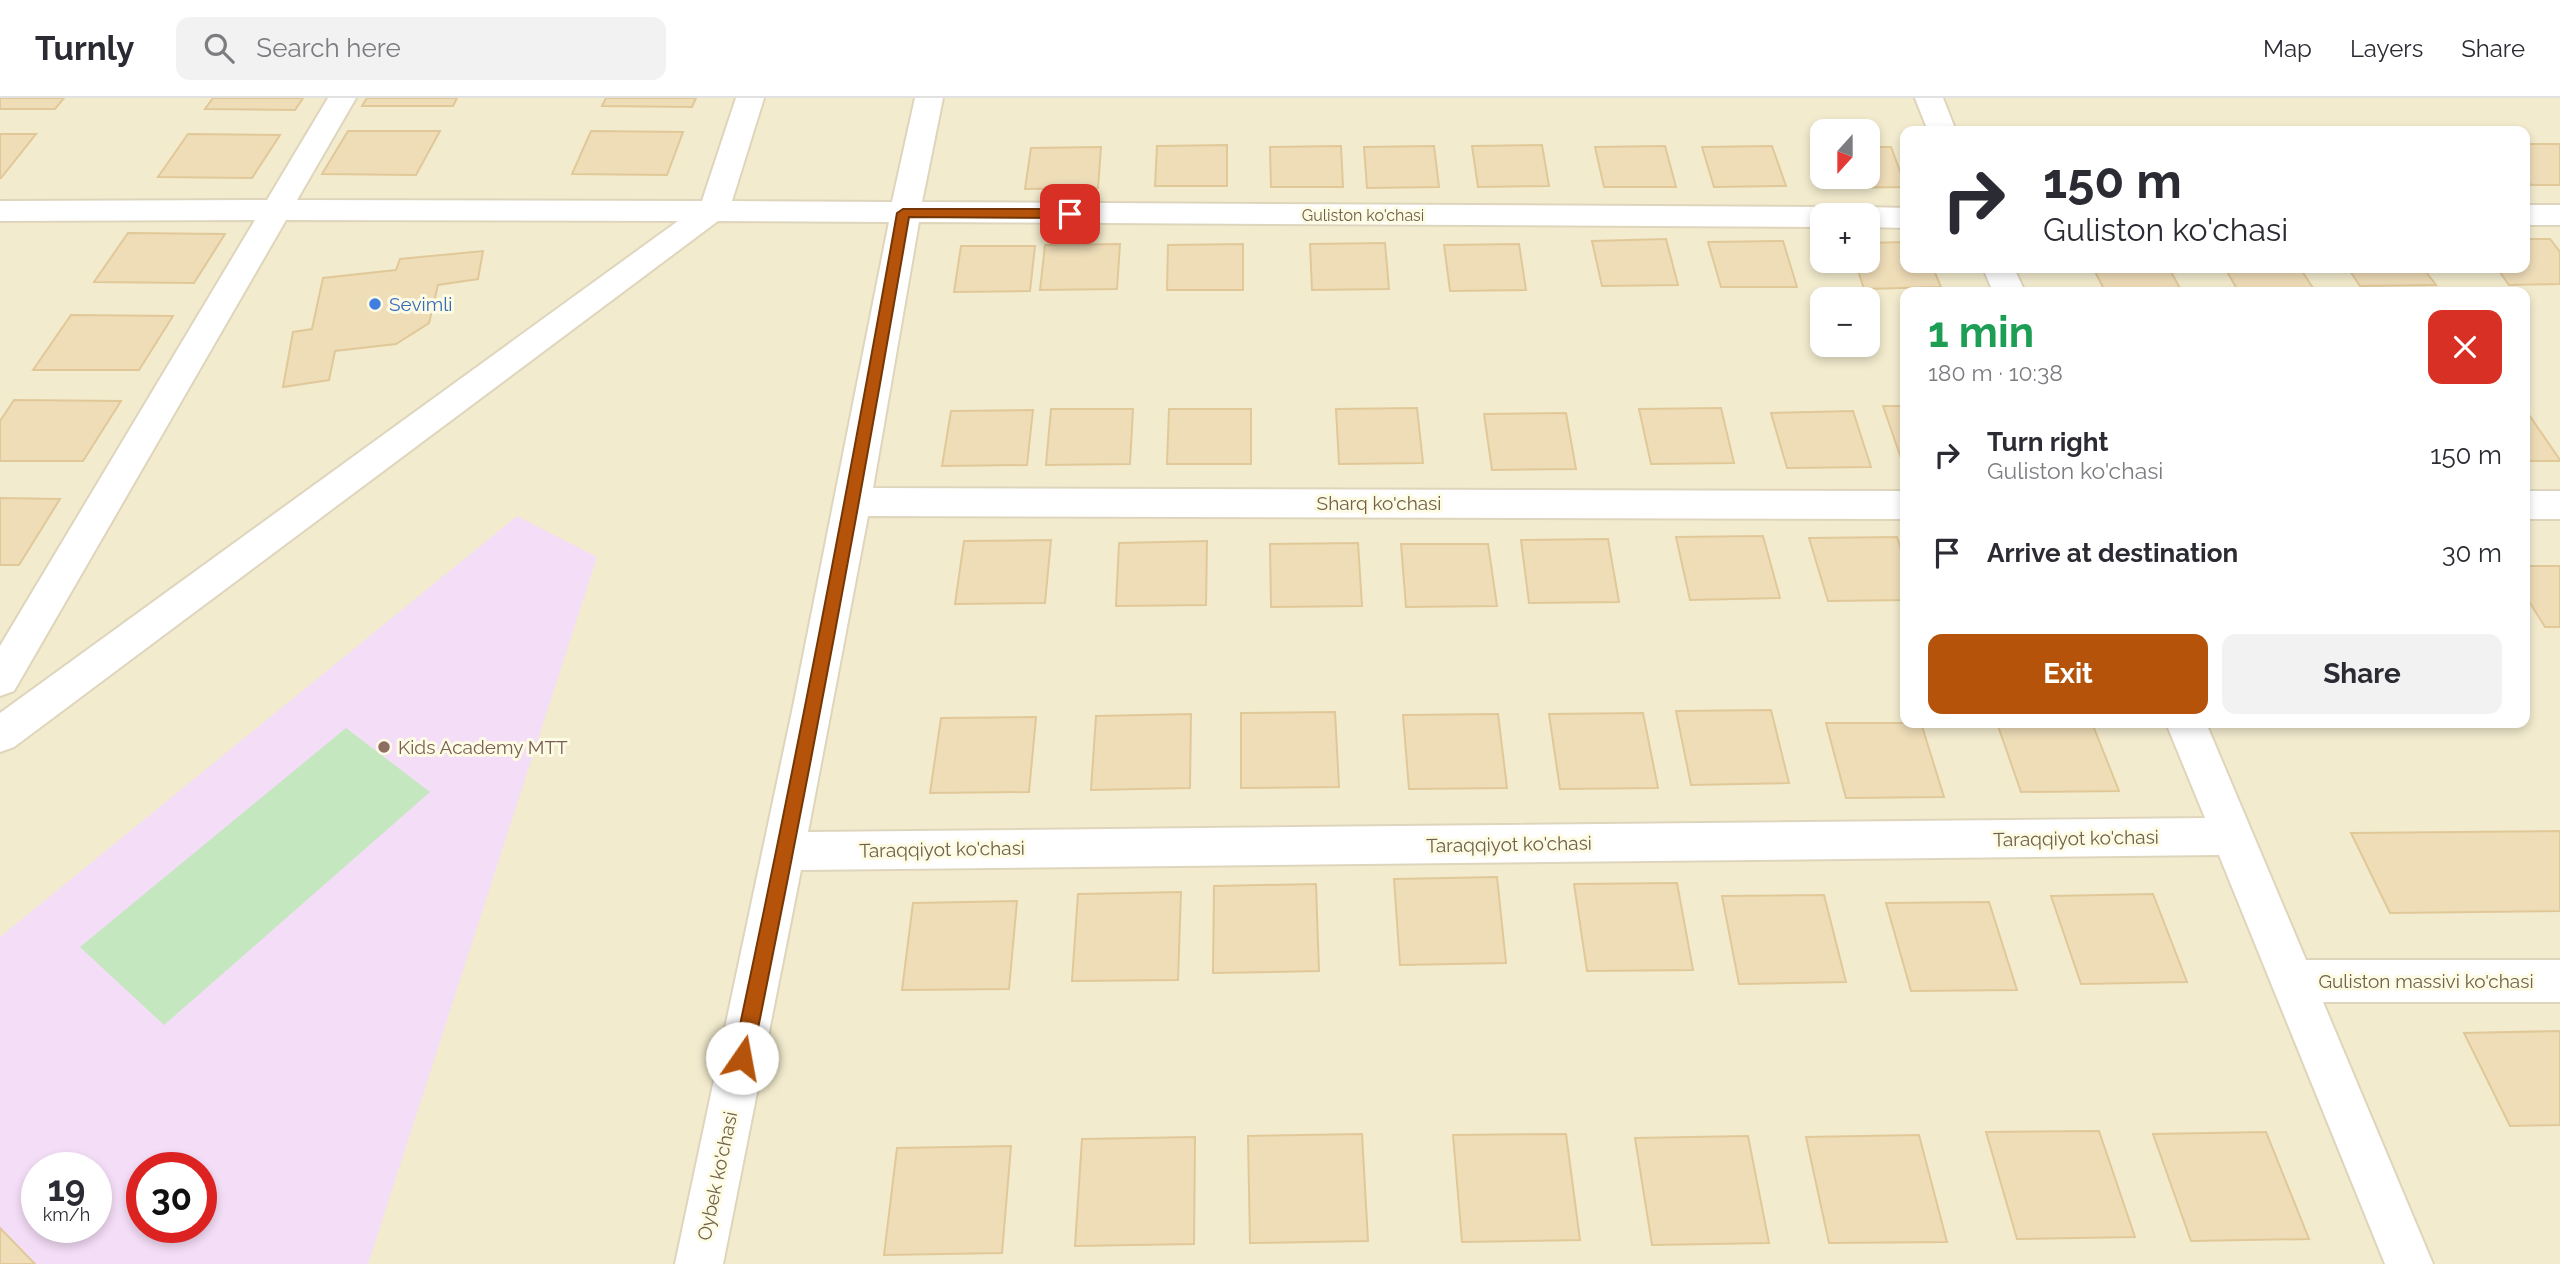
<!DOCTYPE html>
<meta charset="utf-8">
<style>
:root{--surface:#fff;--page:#f2f2f3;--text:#2b2b33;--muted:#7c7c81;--line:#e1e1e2;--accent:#b45309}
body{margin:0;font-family:Raleway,sans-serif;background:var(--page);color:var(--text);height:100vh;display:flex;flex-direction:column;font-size:26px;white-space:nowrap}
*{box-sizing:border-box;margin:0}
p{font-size:23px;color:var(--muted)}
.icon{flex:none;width:38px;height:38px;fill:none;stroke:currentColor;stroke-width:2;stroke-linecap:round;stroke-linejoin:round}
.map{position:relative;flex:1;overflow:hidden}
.side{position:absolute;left:1900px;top:189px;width:630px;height:441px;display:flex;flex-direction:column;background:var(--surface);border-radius:14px;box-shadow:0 4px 10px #0003}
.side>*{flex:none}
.banner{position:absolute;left:1900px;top:28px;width:630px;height:147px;border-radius:14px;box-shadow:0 4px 10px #0003;background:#fff;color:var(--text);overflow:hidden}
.needle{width:46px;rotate:201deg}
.buttons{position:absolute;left:1810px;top:21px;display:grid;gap:14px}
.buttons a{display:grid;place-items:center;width:70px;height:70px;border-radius:14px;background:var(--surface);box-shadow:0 4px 10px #0003;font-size:35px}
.speed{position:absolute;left:21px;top:1054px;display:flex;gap:14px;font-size:35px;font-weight:700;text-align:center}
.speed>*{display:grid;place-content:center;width:91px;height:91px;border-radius:50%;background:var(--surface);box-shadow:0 4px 10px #0003;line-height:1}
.speed small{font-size:18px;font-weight:400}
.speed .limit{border:10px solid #d22;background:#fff;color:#111}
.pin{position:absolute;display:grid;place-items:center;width:60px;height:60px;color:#fff;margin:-30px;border-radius:14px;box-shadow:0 4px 10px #0006}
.me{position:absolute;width:77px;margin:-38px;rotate:12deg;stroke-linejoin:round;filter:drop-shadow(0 0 5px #0008)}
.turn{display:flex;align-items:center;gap:24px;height:147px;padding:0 28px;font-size:32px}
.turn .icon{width:91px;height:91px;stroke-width:2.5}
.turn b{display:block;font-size:49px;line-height:60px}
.round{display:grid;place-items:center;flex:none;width:74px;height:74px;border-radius:14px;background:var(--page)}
.summary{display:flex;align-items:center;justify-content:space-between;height:119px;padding:0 28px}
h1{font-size:42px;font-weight:700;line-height:52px;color:#1e9e55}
.action{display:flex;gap:14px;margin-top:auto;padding:14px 28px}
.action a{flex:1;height:80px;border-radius:14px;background:var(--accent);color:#fff;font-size:28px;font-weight:700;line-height:80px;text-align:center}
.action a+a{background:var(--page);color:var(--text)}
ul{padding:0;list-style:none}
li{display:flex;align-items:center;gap:21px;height:98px;padding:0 28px}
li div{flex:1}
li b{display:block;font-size:26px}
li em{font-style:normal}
header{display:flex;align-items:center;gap:42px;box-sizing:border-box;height:98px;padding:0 35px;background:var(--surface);border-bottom:2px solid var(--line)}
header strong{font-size:33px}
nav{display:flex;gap:38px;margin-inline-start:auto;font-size:24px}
.search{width:490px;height:63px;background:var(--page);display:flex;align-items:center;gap:18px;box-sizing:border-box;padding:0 24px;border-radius:14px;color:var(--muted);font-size:26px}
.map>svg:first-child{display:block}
</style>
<header>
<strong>Turnly</strong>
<div class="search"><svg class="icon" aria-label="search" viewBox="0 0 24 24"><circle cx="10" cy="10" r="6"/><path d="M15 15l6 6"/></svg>Search here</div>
<nav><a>Map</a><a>Layers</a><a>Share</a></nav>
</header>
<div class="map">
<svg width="2560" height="1166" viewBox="0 0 2560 1166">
<rect width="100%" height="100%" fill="#fbf8e0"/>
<!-- residential -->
<path fill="#f2ebce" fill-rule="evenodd" d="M0,0h2560v1166h-2560zM1822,33h45v46h-45zM1906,33h619v137h-619zM1822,117h45v46h-45zM1906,194h619v431h-619zM1822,201h45v46h-45zM37,1069h59v60h-59zM142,1069h59v60h-59z"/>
<!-- education -->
<path fill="#f4ddf7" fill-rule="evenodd" d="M517,418l80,41 -229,707h-368v-327zM37,1069h59v60h-59zM142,1069h59v60h-59z"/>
<!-- green -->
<path fill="#c5e7bf" d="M346,630l84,64 -266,233 -84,-78z"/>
<!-- building -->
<path fill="#efddb8" stroke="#e1c899" stroke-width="2" d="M0,0h64l-9,11h-55z
M213,0h90l-8,12 -90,-1z
M367,0h90l-4,8h-91z
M606,0h90l-4,9 -90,-1z
M348,33h92l-24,44 -94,-1z
M591,33l92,1 -16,43 -95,-1z
M0,36h36l-35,44h-1z
M188,36l92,1 -28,43 -94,-1z
M2525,46h35v41h-29l-6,-7z
M1227,47v41h-72l2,-40z
M1542,47l7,41 -71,1 -6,-41z
M1341,48l2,41h-72l-1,-40z
M1434,48l5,41 -72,1 -3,-41z
M1665,48l11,41h-72l-9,-40z
M1772,48l14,40 -72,1 -12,-40z
M1101,49l-3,41 -73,1 6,-41z
M1867,49h24l15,40 -70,1 -4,-11h35z
M128,135l97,1 -31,49 -100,-1z
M1666,141l12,46 -76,1 -10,-45z
M2525,141h25l10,13v32l-51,1 -12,-17h28z
M1783,143l14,46h-76l-13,-45z
M1906,144v26h27l8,19 -77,2 -9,-28h12v-18z
M1385,145l4,46 -77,1 -2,-46z
M1120,146l-3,45 -77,1 5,-45z
M1243,146v46h-76l1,-45z
M1519,146l7,46 -76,1 -6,-46z
M961,148h74l-5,45 -76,1z
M483,153l-5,28 -40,6 -9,38 -33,21 -61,7 -6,29 -46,7 10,-55 19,-3 11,-51 73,-8 4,-11z
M2093,170h76l12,22 -76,1z
M2225,170h75l13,20 -76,1z
M2348,170h75l13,17 -76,1z
M71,217l102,1 -34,54h-106z
M14,302l107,1 -38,60h-83v-40z
M1883,308h23v55h-4z
M1417,310l6,55 -84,1 -3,-55z
M1721,310l13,55 -83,1 -12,-55z
M1051,311h82l-3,55 -84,1z
M1169,311h82v55h-84z
M2525,311l35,51v1h-35z
M1033,312l-6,55 -85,1 9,-55z
M1853,313l18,56 -84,1 -16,-55z
M1566,315l10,56 -84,1 -8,-56z
M0,400l60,1 -41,66h-19z
M1763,438l17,62 -90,2 -14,-63z
M1897,439l9,28v35l-78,1 -19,-63z
M1608,441l11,63 -90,1 -8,-63z
M1051,442l-6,63 -90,1 9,-63z
M1207,443l-1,64 -90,1 3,-63z
M1358,445l4,63 -91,1 -1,-63z
M1401,446h87l9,62 -91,1z
M2525,468h35v61h-15l-20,-32z
M1771,612l18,73 -98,2 -15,-74z
M1335,614l4,75 -98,1v-75z
M1643,615l15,75 -98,1 -11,-75z
M1191,616l-1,74 -99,2 5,-74z
M1498,616l9,74 -98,1 -6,-74z
M1036,619l-7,75 -99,1 11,-75z
M1826,625h95l23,74 -98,1z
M1997,625h95l27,68 -98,1z
M2560,733v80l-170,2 -39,-80z
M1497,779l9,86 -106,2 -6,-86z
M1677,785l16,87 -106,1 -13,-87z
M1316,786l3,87 -106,2 1,-87z
M1181,794l-3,88 -106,1 6,-87z
M2153,796l34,88 -106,2 -30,-88z
M1824,797l22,87 -107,2 -17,-88z
M1017,803l-8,88 -107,1 11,-87z
M1989,804l28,88 -106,1 -25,-88z
M2560,933v94l-50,1 -46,-93z
M2099,1033l36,106 -118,2 -31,-107z
M2266,1034l43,107 -118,2 -38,-107z
M1362,1036l6,107 -118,2 -2,-107z
M1566,1036l14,106 -118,2 -9,-107z
M1919,1037l28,107 -118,1 -23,-106z
M1748,1038l21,107 -117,2 -17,-107z
M1195,1039l-1,107 -119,2 7,-107z
M1011,1048l-9,107 -118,2 13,-107z
M0,1130l35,36h-35z"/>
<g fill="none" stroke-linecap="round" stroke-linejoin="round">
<defs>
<path id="minor" d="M328,0h28l-59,102 405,1 34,-103h28l-32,103 160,1 23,-104h28l-21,104 900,5 11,3 3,5h-14v12l-903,-5 -46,266 1033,3v28l-1038,-3 -60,316 1397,-14 -39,-95h40l100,237h254v42h-237l110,262h-48l-166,-409 -1418,15 -78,394h-48l119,-562 95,-480 -171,-1 -704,526 -14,5v-39l678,-492 -392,-1 -272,471 -14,5v-50l255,-426 -255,1v-20l267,-1z
M1915,0h28l13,33h-28z
M2525,107h35v20h-35z
M1867,109l39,1v20l-39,-1v-12h-14l3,-5z
M1983,170h31l11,24h-32z
M2525,393h35v28h-35z"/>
</defs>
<!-- minor casing -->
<use href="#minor" stroke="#ded5bc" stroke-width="4"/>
<!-- minor -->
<use href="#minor" fill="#fff" fill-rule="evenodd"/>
</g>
<!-- route -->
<path fill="#b45309" stroke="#753606" stroke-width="2" d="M903,111h167l7,5 -7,4 -161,-1c-48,281 -100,561 -157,841l-3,6 -7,3 -6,-3 -3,-6c60,-281 114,-563 164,-845z"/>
<!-- markers -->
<circle fill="#3f7fe0" stroke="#fefbe5" stroke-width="2.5" cx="375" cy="206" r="7"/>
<circle fill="#8d6e63" stroke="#fefbe5" stroke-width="2.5" cx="384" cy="649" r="7"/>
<g text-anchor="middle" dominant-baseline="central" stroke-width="6" stroke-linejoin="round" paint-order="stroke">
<!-- far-street labels -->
<g font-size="16" fill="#706148" stroke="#fefbe5">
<text x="1363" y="117">Guliston ko'chasi</text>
</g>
<!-- shop labels -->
<g font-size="19" fill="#366cbe" stroke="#fefbe5" text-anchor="start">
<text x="389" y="206">Sevimli</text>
</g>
<!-- street labels -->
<g font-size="19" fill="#706148" stroke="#fefbe5">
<text x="1379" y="405">Sharq ko'chasi</text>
<text transform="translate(2076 740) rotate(-1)">Taraqqiyot ko'chasi</text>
<text transform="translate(1509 746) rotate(-1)">Taraqqiyot ko'chasi</text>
<text transform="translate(942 751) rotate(-1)">Taraqqiyot ko'chasi</text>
<text x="2426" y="883">Guliston massivi ko'chasi</text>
<text transform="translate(717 1078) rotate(-78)">Oybek ko'chasi</text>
</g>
<!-- education labels -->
<g font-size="19" fill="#785e54" stroke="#fefbe5" text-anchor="start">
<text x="398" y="649">Kids Academy MTT</text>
</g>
</g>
</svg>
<div class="buttons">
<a><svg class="needle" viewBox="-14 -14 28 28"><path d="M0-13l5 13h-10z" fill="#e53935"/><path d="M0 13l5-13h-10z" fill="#7c7c81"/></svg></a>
<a>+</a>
<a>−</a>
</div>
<div class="speed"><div>19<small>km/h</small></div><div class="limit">30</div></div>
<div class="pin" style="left:1070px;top:116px;background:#d93025"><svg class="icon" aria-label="arrive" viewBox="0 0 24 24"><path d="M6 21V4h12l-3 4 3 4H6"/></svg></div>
<svg class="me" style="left:742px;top:960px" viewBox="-20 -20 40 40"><circle r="19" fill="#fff"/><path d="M0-13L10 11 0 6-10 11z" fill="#b45309"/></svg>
<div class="banner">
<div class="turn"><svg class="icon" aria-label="right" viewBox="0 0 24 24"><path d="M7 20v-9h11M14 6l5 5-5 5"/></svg><div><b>150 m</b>Guliston ko'chasi</div></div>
</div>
<section class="side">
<div class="summary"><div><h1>1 min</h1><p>180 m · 10:38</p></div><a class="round" style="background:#d93025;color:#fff"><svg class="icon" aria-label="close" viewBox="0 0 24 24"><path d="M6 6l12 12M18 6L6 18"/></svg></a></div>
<ul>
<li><svg class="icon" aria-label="right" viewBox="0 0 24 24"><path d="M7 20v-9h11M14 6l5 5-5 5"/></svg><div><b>Turn right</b><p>Guliston ko'chasi</p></div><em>150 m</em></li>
<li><svg class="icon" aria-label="arrive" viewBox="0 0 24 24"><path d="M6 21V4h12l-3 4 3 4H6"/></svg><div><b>Arrive at destination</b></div><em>30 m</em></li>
</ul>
<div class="action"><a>Exit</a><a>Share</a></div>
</section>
</div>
